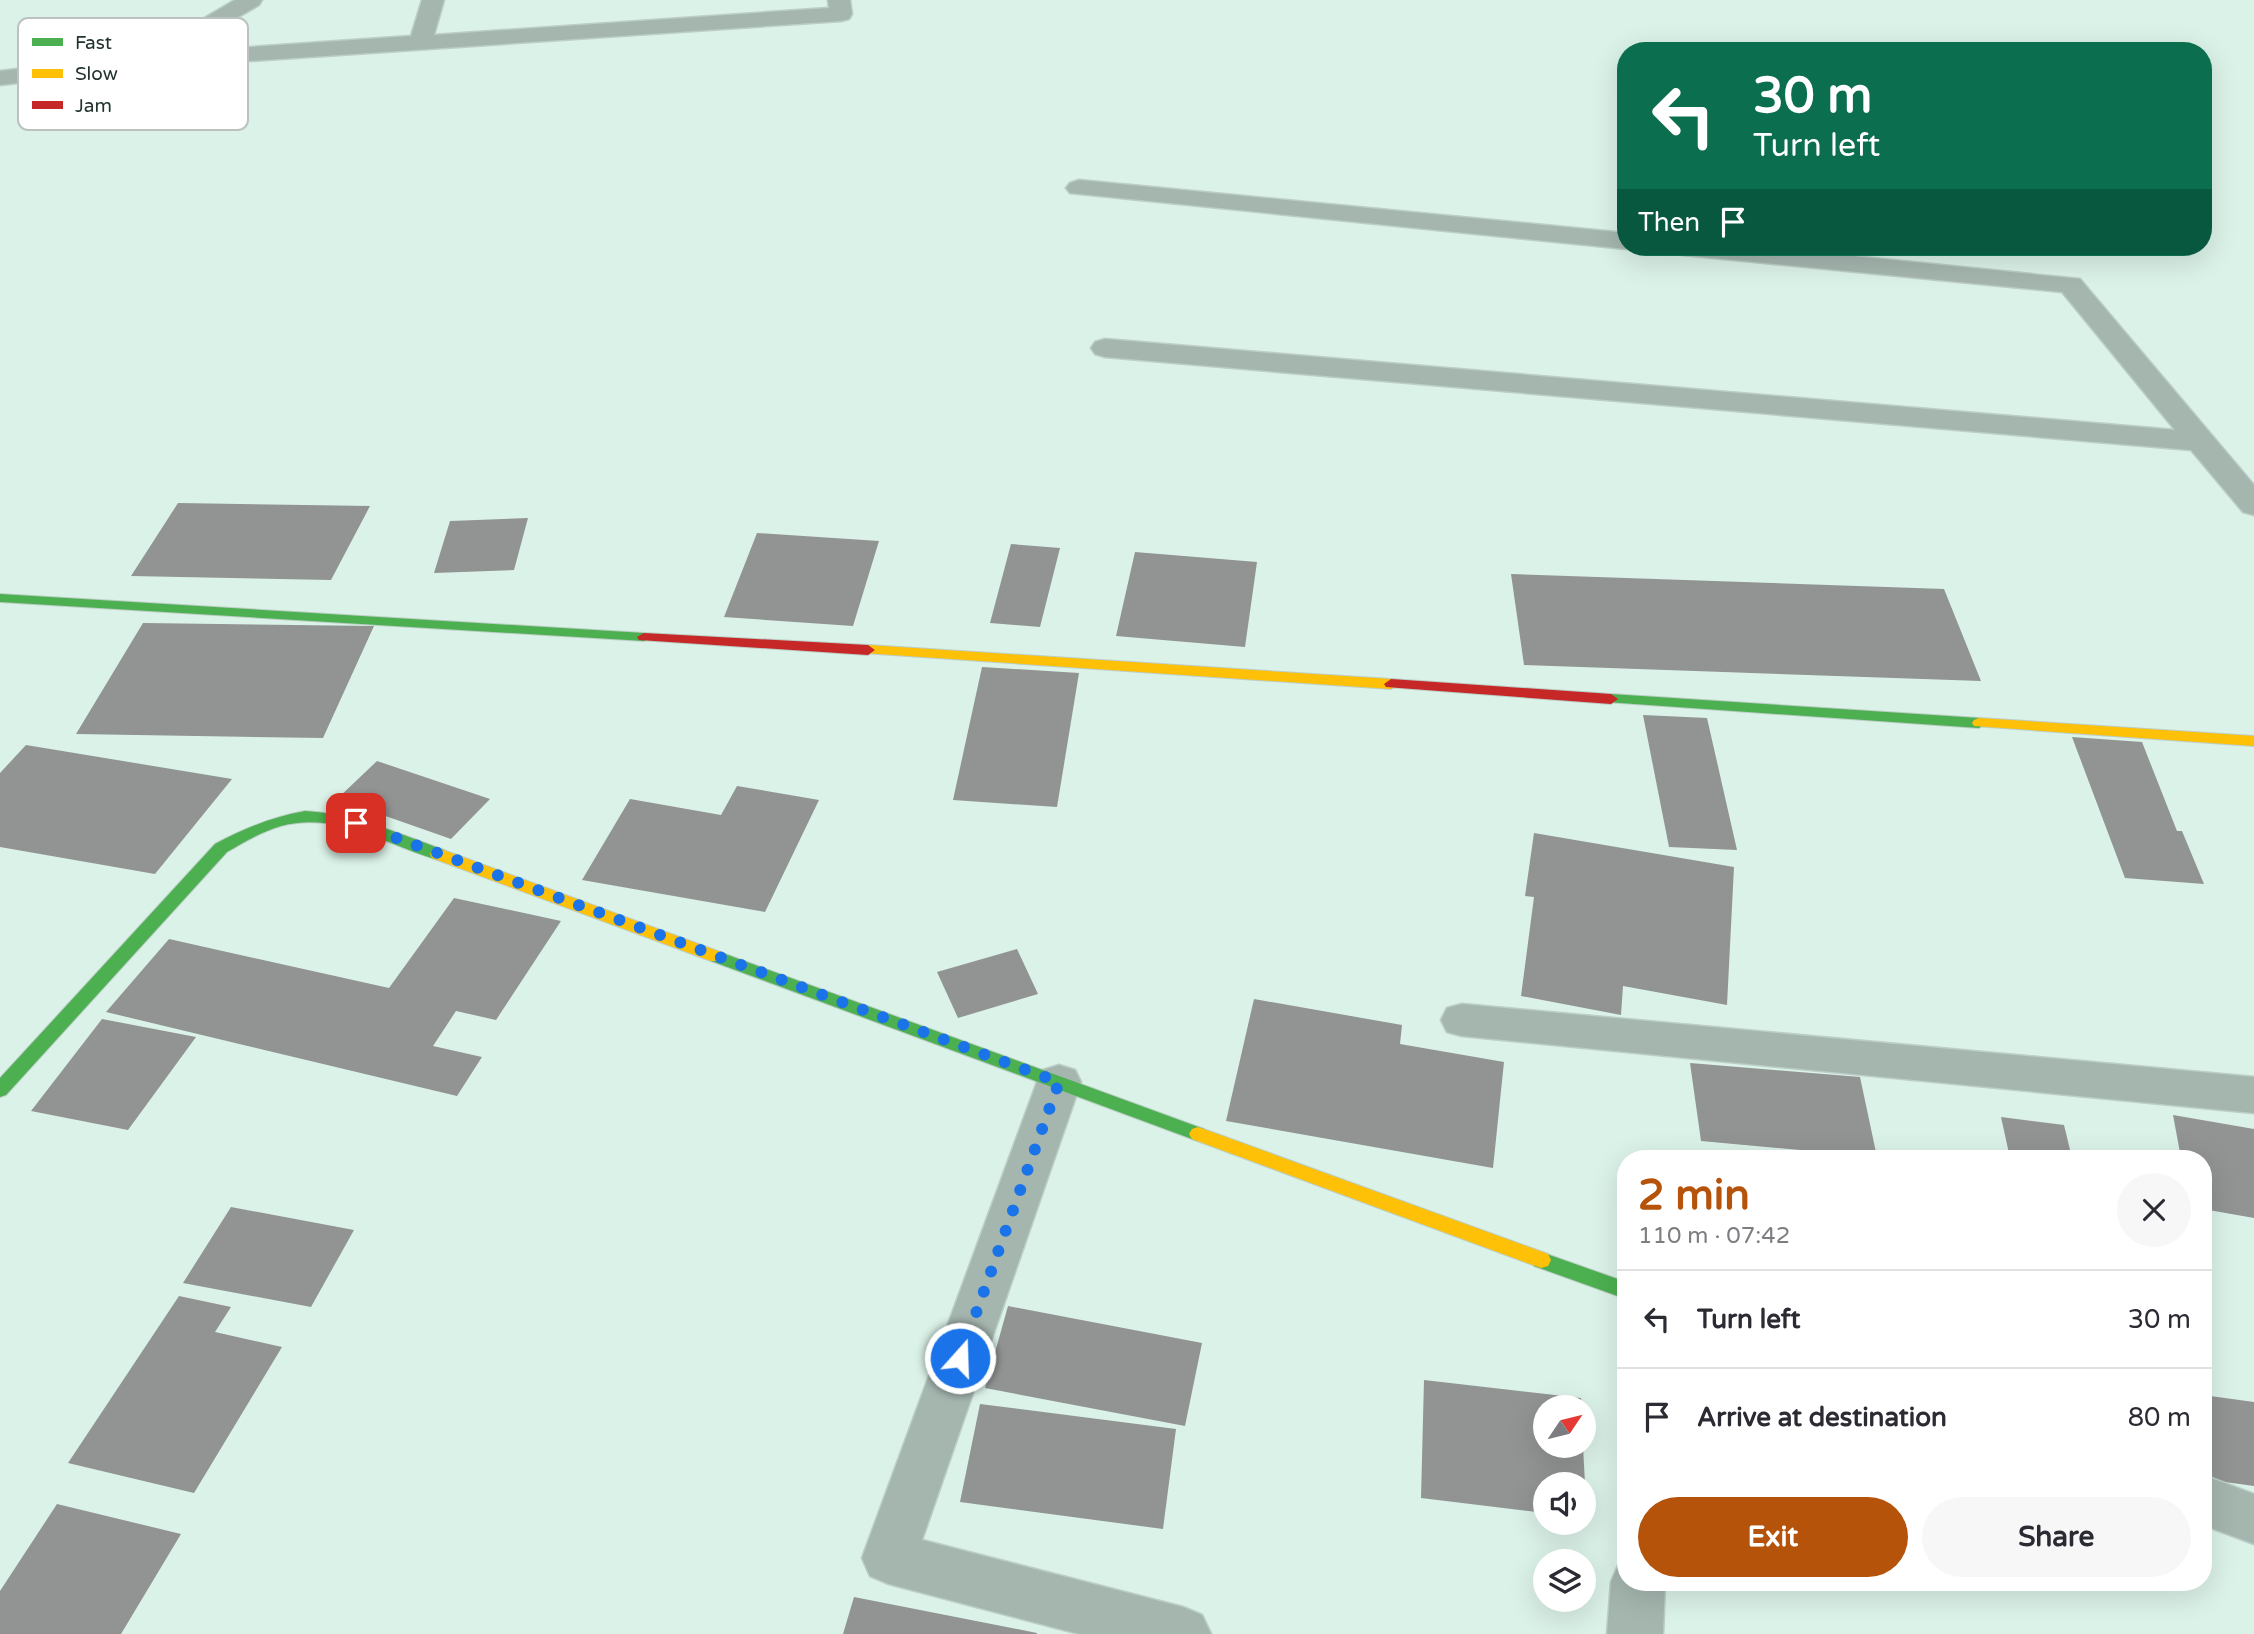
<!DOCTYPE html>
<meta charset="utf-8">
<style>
:root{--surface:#fff;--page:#f7f7f7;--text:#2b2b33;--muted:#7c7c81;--line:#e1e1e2;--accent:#b45309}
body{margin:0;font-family:"Varela Round",sans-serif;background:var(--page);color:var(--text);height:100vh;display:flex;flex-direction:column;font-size:26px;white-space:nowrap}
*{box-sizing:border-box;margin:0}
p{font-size:23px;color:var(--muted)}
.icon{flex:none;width:38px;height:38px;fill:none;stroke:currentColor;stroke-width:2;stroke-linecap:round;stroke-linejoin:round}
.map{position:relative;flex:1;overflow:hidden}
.panel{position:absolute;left:1617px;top:1150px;width:595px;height:441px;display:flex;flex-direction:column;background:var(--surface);border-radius:28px;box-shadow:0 7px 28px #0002}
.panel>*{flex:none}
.top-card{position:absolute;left:1617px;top:42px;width:595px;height:214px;border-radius:28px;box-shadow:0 7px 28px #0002;background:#0b6e4f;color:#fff;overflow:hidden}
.needle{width:46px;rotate:55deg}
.tools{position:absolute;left:1533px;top:1395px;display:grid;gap:14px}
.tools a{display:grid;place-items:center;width:63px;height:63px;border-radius:50%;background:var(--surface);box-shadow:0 7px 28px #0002;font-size:35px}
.pin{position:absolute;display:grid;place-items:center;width:60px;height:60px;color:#fff;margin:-30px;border-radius:14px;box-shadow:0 4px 10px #0006}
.me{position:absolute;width:77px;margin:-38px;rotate:20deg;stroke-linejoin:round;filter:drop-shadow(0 0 5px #0008)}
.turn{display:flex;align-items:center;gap:24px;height:147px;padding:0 21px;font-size:32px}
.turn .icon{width:91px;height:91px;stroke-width:2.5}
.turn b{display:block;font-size:49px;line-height:60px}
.then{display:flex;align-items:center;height:66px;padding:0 21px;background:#0003;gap:14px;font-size:26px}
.round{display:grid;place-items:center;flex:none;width:74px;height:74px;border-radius:37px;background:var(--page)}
.summary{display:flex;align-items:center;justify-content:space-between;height:119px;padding:0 21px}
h1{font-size:42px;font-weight:700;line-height:52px;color:var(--accent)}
.action{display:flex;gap:14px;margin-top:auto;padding:14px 21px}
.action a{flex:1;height:80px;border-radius:42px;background:var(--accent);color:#fff;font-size:28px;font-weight:700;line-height:80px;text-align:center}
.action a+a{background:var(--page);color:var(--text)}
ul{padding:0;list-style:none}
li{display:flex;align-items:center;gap:21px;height:98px;padding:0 21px;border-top:2px solid var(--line)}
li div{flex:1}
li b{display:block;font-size:26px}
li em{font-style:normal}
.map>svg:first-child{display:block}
</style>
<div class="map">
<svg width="2254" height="1634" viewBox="0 0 2254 1634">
<rect width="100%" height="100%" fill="#dbf2e8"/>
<!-- building -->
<path fill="#919493" d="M178,503l192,3 -39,74 -200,-4z
M528,518l-14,52 -80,3 16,-52z
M757,533l122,8 -26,85 -129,-9z
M1011,544l49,4 -20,79 -50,-4z
M1135,552l122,10 -12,85 -129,-11z
M1511,574l433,15 37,92 -457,-16z
M143,623l231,3 -51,112 -247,-4z
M982,667l97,6 -22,134 -104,-7z
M1643,715l64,3 30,132 -68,-3z
M2072,737l70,5 35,89h5l22,53 -79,-6z
M26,745l206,34 -77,95 -155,-27v-74z
M377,761l113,38 -39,40 -114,-40z
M737,786l82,14 -54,112 -183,-32 48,-81 91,16z
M1534,833l200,34 -7,138 -104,-19 -2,29 -100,-19 13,-99 -9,-1z
M454,898l107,23 -65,99 -40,-9 -23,35 49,11 -25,39 -351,-84 63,-73 220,49z
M1017,949l21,45 -80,24 -21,-46z
M1254,999l148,26 -2,19 104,18 -11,106 -267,-47z
M102,1019l94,18 -68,93 -97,-19z
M1690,1063l170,14 17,80 -176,-16z
M2173,1115l81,14v89l-51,-9v-51h-22z
M2001,1117l63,8 8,33h-62z
M231,1207l123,23 -43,77 -128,-24z
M179,1296l52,11 -16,25 67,15 -88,146 -126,-30z
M1008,1306l194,37 -17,83 -200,-38z
M1424,1380l157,18 1,9h-37v39h38l2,38h-40v29l-124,-15z
M2203,1395l51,7v84l-51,-7z
M980,1404l196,25 -13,100 -203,-27z
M57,1504l124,30 -60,100h-121v-43z
M854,1597l183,36v1h-194z"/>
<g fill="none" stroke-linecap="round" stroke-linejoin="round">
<defs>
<path id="street" d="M235,0h27l-3,5 -81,47 233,-16 11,-36h22l-10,35 395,-27 -1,-8h22l2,14 -3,5 -8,2 -695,47 -146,17v-14l143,-17z
M1079,180l547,53v14h9l-9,2 -556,-56 -4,-5 4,-5z
M1670,247h93l317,32 174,206v30l-11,-3 -52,-62 -1086,-93 -10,-3 -4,-6 4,-6 10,-3 1070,91 -113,-138 -379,-37 -10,-2z
M1462,1004l792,73v36l-792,-77 -15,-4 -6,-12 6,-12z
M1059,1065l16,5 6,12 -159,458 261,67 19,8 9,19h-132l-190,-50 -19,-8 -8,-18 175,-476 6,-12z
M2203,1475l51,19v50l-51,-19z
M1626,1561v21h39l-2,52h-56l4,-52 8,-19z"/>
<path id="fast" d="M0,594l644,39 7,4 -7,4 -644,-39z
M1611,694l368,24 7,5 -7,5 -373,-26 -2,-3 2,-3z
M305,811c49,3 93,22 139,39l2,4 -8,6c-52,-15 -101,-49 -157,-34 -20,6 -37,16 -54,26l-221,243 -6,2v-19l215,-234c30,-16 57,-27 90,-33z
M717,951l487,178 3,5 -3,5 -6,2 -6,-2 -481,-178 -2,-4 2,-4z
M1541,1252l85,30v17l-92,-33 -3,-6 3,-6z"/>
<path id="slow" d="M868,645l523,34 7,5 -7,5 -528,-36 -2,-3 2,-3z
M1979,718l275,18v10l-280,-20 -2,-3 2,-3z
M438,848l285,105 2,4 -2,4h-12l-279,-103 -2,-4 2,-4z
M1198,1127l350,127 3,6 -3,6 -7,2 -349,-129 -3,-5 3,-5z"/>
<path id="jam" d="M644,633l224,12 7,5 -7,5 -229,-15 -2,-3z
M1391,679l220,15 7,5 -7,5 -225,-17 -2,-3z"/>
</defs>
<!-- street casing -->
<use href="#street" stroke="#bccec6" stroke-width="3"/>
<!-- fast casing -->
<use href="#fast" stroke="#bccec6" stroke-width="2"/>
<!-- slow casing -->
<use href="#slow" stroke="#bccec6" stroke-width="2"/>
<!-- jam casing -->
<use href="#jam" stroke="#bccec6" stroke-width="2"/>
<!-- street -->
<use href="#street" fill="#a5b6af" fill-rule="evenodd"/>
<!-- fast -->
<use href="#fast" fill="#4caf50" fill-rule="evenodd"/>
<!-- slow -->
<use href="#slow" fill="#ffc107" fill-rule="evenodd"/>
<!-- jam -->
<use href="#jam" fill="#c62828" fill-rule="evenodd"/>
</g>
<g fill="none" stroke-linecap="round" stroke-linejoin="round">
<!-- route -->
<path stroke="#1a73e8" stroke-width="12" stroke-dasharray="0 21.6" d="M356,823l703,259 -99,276"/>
</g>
<!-- legend -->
<rect x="18" y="18" width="230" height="112" rx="10" fill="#fff" stroke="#bdc2c0" stroke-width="2"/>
<rect x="32" y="38" width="31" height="8" fill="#4caf50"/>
<rect x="32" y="69" width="31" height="9" fill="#ffc107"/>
<rect x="32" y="101" width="31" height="8" fill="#c62828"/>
<g font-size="19" fill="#23342d">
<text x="75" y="49">Fast</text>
<text x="75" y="80">Slow</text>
<text x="75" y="112">Jam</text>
</g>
</svg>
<div class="tools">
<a><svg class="needle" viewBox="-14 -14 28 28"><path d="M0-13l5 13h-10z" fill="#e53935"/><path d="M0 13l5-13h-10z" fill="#7c7c81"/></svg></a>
<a><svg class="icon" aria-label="sound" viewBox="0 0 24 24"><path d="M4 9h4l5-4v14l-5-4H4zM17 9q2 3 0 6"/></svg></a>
<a><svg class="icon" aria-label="layers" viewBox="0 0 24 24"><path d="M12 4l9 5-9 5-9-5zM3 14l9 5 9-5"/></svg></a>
</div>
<div class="pin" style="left:356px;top:823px;background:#d93025"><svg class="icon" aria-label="arrive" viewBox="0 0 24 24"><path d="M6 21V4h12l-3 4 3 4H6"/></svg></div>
<svg class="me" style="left:960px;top:1358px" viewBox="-20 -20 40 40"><circle r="17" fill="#1a73e8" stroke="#fff" stroke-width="3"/><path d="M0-11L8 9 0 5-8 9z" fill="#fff"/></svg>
<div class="top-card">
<div class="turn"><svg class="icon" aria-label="left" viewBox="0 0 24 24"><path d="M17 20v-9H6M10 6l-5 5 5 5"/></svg><div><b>30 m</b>Turn left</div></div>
<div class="then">Then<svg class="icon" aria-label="arrive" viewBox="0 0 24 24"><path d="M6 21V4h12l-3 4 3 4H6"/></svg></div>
</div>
<section class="panel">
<div class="summary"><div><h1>2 min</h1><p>110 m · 07:42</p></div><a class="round"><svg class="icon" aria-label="close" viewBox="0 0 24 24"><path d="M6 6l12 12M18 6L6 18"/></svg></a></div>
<ul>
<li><svg class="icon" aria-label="left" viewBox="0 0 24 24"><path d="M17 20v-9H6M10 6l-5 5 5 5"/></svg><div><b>Turn left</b></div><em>30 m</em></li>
<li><svg class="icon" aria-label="arrive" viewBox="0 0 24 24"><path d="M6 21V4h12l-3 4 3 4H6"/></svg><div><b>Arrive at destination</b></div><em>80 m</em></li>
</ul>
<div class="action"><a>Exit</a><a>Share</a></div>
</section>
</div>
